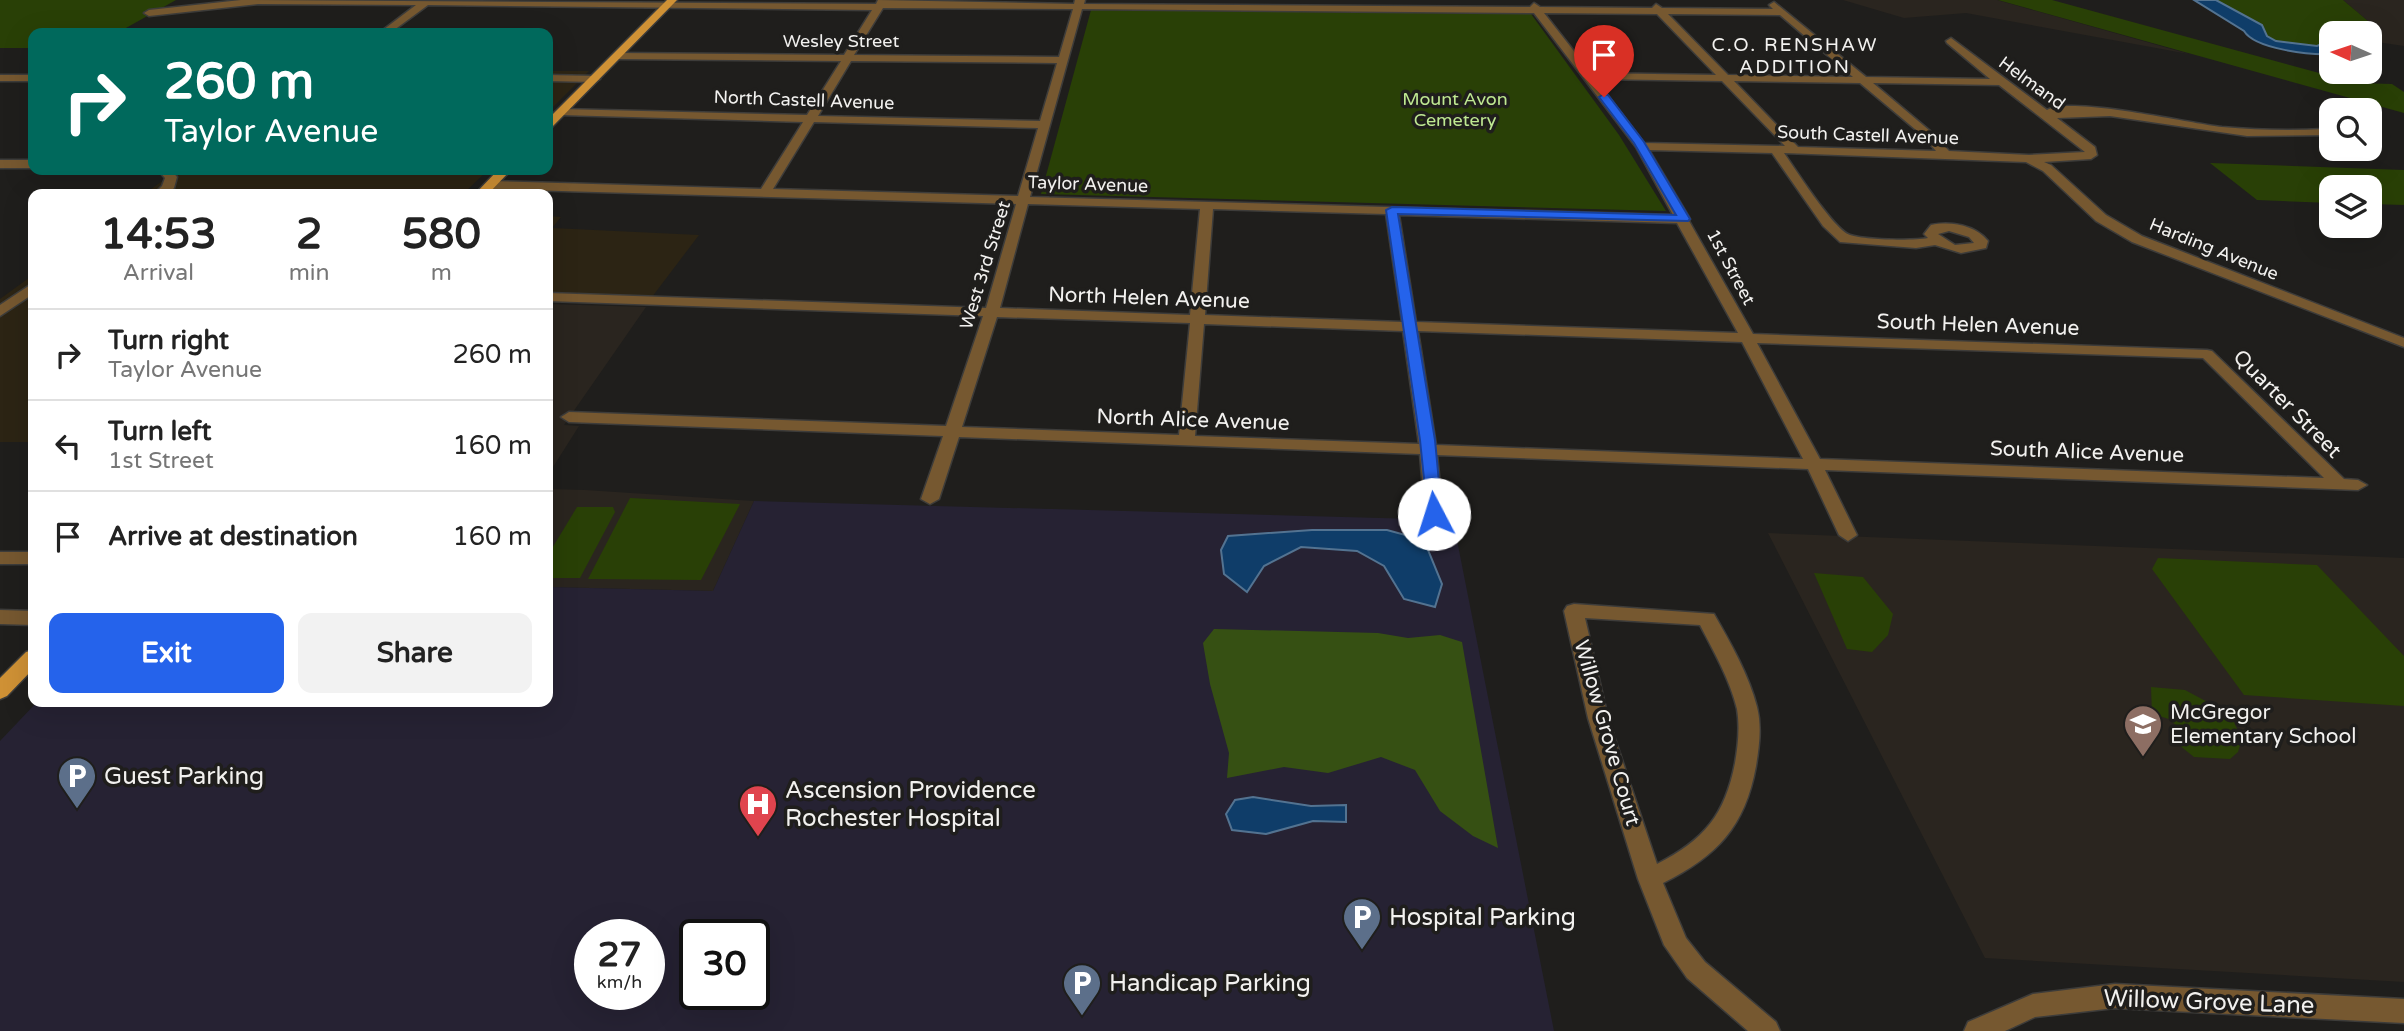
<!DOCTYPE html>
<style>
:root{--surface:#fff;--page:#f2f2f2;--text:#222;--muted:#767676;--line:#e0e0e0;--accent:#2563eb}
body{margin:0;font-family:"Varela Round",sans-serif;background:var(--page);color:var(--text);height:100vh;display:flex;flex-direction:column;font-size:26px;white-space:nowrap}
*{box-sizing:border-box;margin:0}
p{font-size:23px;color:var(--muted)}
.icon{flex:none;width:38px;height:38px;fill:none;stroke:currentColor;stroke-width:2;stroke-linecap:round;stroke-linejoin:round}
.map{position:relative;flex:1;overflow:hidden}
.drawer{position:absolute;left:28px;top:189px;width:525px;height:518px;display:flex;flex-direction:column;background:var(--surface);border-radius:14px;box-shadow:0 7px 28px #0002}
.drawer>*{flex:none}
.guide{position:absolute;left:28px;top:28px;width:525px;height:147px;border-radius:14px;box-shadow:0 7px 28px #0002;background:#00695c;color:#fff;overflow:hidden}
.needle{width:46px;rotate:273deg}
.controls{position:absolute;left:2319px;top:21px;display:grid;gap:14px}
.controls a{display:grid;place-items:center;width:63px;height:63px;border-radius:14px;background:var(--surface);box-shadow:0 7px 28px #0002;font-size:35px}
.speed{position:absolute;left:574px;top:919px;display:flex;gap:14px;font-size:35px;font-weight:700;text-align:center}
.speed>*{display:grid;place-content:center;width:91px;height:91px;border-radius:50%;background:var(--surface);box-shadow:0 7px 28px #0002;line-height:1}
.speed small{font-size:18px;font-weight:400}
.speed .limit{border:4px solid #111;border-radius:10px;background:#fff;color:#111}
.pin{position:absolute;display:grid;place-items:center;width:60px;height:60px;color:#fff;margin:-72px -30px;border-radius:50% 50% 50% 0;rotate:-45deg;box-shadow:0 0 7px #0007}
.pin .icon{rotate:45deg}
.me{position:absolute;width:77px;margin:-38px;rotate:355deg;stroke-linejoin:round;filter:drop-shadow(0 0 5px #0008)}
.turn{display:flex;align-items:center;gap:24px;height:147px;padding:0 21px;font-size:32px}
.turn .icon{width:91px;height:91px;stroke-width:2.5}
.turn b{display:block;font-size:49px;line-height:60px}
.eta{display:flex;justify-content:space-evenly;align-items:center;height:119px;text-align:center}
.eta b{font-size:42px;font-weight:800;line-height:49px}
.action{display:flex;gap:14px;margin-top:auto;padding:14px 21px}
.action a{flex:1;height:80px;border-radius:14px;background:var(--accent);color:#fff;font-size:28px;font-weight:800;line-height:80px;text-align:center}
.action a+a{background:var(--page);color:var(--text)}
ul{padding:0;list-style:none}
li{display:flex;align-items:center;gap:21px;height:91px;padding:0 21px;border-top:2px solid var(--line)}
li div{flex:1}
li b{display:block;font-size:26px}
li em{font-style:normal}
.map>svg:first-child{display:block}
</style>
<div class="map">
<svg width="2404" height="1031" viewBox="0 0 2404 1031">
<rect width="100%" height="100%" fill="#1f1e1c"/>
<!-- commercial -->
<path fill="#2c2414" d="M548,71h41l-41,41z
M178,170h310l-25,24h-319z
M548,216l13,1 -9,11 147,7 -47,62 -104,-5z
M33,275v167h-33v-143z"/>
<!-- built -->
<path fill="#2a251f" d="M1843,0h154l192,54 -223,-41 -62,5z
M2343,0h61v46l-34,-5v-5l11,-4z
M548,304l98,3 -82,118 15,1 -31,49z
M548,489l37,1 169,11 -41,90 -165,-4z
M1768,533l636,25v424l-419,-24z"/>
<!-- medical -->
<path fill="#262233" fill-rule="evenodd" d="M754,501l699,19 101,511h-1554v-290l37,-39h511v-115l165,4zM590,934h59v60h-59zM695,934h59v60h-59z"/>
<!-- green -->
<path fill="#294006" d="M0,0h176l-59,33h-84v15h-33z
M1998,0h54l304,83 36,1 12,8v21z
M2216,0h127l38,32 -11,4v-3h-39v7l-11,6 -44,-5 -9,-5 -4,-9z
M1091,10l440,4 88,121 47,76 -625,-17z
M2210,163l194,7v35l-34,-1v-17h-39v16l-74,-3z
M630,498l110,6 -39,76 -113,-1z
M577,507h36l2,5 -35,66h-32v-23z
M2158,558l159,7 87,91v50l-160,-11 -92,-126z
M1814,573l49,4 30,37 -5,21 -16,17 -25,-3z
M2151,687l34,3 45,24 12,25 -4,13 -8,7 -36,-2 -15,-12 -1,-18 -9,-8 -17,-5z"/>
<!-- forest -->
<path fill="#365013" d="M1214,629l164,4 30,5 32,-3 22,7 36,206 -25,-12 -33,-25 -25,-41 -34,-13 -53,16 -44,-6 -57,11 2,-25 -19,-69 -7,-41z"/>
<!-- water -->
<path fill="#0f3d69" stroke="#537391" stroke-width="2" d="M2194,0h22l46,25 5,11 9,5 41,5 14,-6v14c-22,1 -76,-5 -87,-23z
M1312,530h75l37,10 18,44 -7,23 -31,-8 -20,-33 -27,-15 -56,-4 -37,19 -17,26 -23,-18 -3,-24 7,-14z
M1253,797l58,9 35,-1v17l-33,-1 -47,13 -34,-4 -6,-16 9,-14z"/>
<g fill="none" stroke-linecap="round" stroke-linejoin="round">
<defs>
<path id="minor" d="M241,0l635,4 2,-4 196,4 1,-4h10l-1,4 446,3 4,-4 6,4 112,1 4,-4 6,4 111,1 -4,-4 5,-3 92,75 124,2 -43,-36 -1,-2 5,-3 96,72c24,-14 140,13 175,17 34,3 68,4 102,2v-5l7,-3v14l-84,1 -137,-20 -53,2 38,29 2,8 -6,4 -47,3 7,3 55,50 36,21 262,102v9l-272,-105 -36,-21 -53,-50 -17,-9 -242,-9c12,17 50,77 66,82 14,5 63,6 78,3l-4,-4 7,-9c20,-4 44,0 57,16l-2,7 -25,5 -26,-8 -19,3 -76,-6 -17,-16 -51,-73 -123,-3 41,69 -1,2 64,113 454,16 5,1 132,128 14,1 9,5 -9,5 -533,-20 32,65 -9,6 -9,-6 -31,-66 -371,-14 6,59 -9,6 -9,-6 -5,-60 -461,-17 -20,62 -9,5 -9,-5 22,-63 -374,-14 -8,-5 8,-5 377,14 37,-110 -435,-15v-8l438,15 30,-104 -526,-15 -6,-4 6,-4 271,8 42,-67 -242,-7 -6,-3 6,-3 246,6 34,-54 -224,-2 -5,-3 5,-3 227,2 28,-45 -444,-5 -38,28h-11l37,-28 -158,-1 -109,12 -5,-3 5,-3zM883,8l190,1 -14,48 -205,-2zM1082,9l452,4 102,134 37,68 -643,-18zM1544,13l113,1 59,61 -125,-2zM1668,14l112,1 73,62 -125,-2zM851,61l206,2 -17,58 -222,-5zM1595,79l127,2 63,65 -141,-3zM1734,81l126,2 62,52 14,16 -138,-4zM1873,83l126,2 86,67 -56,3 -80,-4 -19,-20zM814,122l224,6 -20,68 -245,-7zM1028,204l172,5 -10,106 -190,-7zM1213,209l173,5 16,108 -197,-7zM1399,215l278,8 61,110 -322,-11zM1949,231l20,6 5,6 -19,2 -17,-11zM997,317l193,6 -11,112 -217,-8zM1204,324l199,7 16,113 -224,-8zM1418,331l324,11 61,117 -367,-14zM1757,343l446,15 121,120 -504,-19z
M0,75h33v6h-33z
M548,75l47,1 5,3 -5,3 -47,-1z
M0,160h33v8h-33z
M158,170h13l6,7 -3,11 -6,6h-14l8,-8 3,-8z
M33,283v11l-33,22v-11z
M0,552h33v12h-33z
M1574,604l140,10c16,28 35,61 43,93 5,20 2,40 -1,59 -11,61 -39,90 -93,117l23,55 19,24 71,60 4,9h-32l-61,-53 -23,-33 -26,-66 -50,-161 -24,-107 3,-5zM1585,618l115,7c14,27 30,55 37,84 3,18 1,37 -2,54 -10,52 -31,77 -78,101l-49,-146z
M0,610l33,1v14l-33,-1z
M2115,984l289,15v24l-289,-15 -80,9 -30,14h-41l4,-9 65,-28z"/>
<path id="major" d="M667,0h10l-125,127 -4,1v-9z
M498,170h13l-23,24h-13z
M33,650v19l-26,27 -7,3v-21l26,-26z"/>
</defs>
<!-- minor casing -->
<use href="#minor" stroke="#3d3c3a" stroke-width="3"/>
<!-- major casing -->
<use href="#major" stroke="#3d3c3a" stroke-width="3"/>
<!-- minor -->
<use href="#minor" fill="#765830" fill-rule="evenodd"/>
<!-- major -->
<use href="#major" fill="#cf9135" fill-rule="evenodd"/>
</g>
<!-- route -->
<path fill="#2563eb" stroke="#184099" stroke-width="2" d="M1604,94l4,1 36,47 46,77 -2,2 -290,-7 37,226 7,74 -8,5 -6,-1 -8,-78 -34,-230 6,-3 284,8 -42,-72 -35,-46z"/>
<!-- icons -->
<defs>
<symbol id="school-pin" viewBox="-11 -11 22 30"><path d="M0 17L-7.5 6A9.5 9.5 0 1 1 7.5 6Z" fill="#8d6e63" stroke="#1f1e1c"/><path d="M0-5L7-2L0 1L-7-2ZM-4 1L0 2.5L4 1V4Q0 6-4 4Z" fill="#fff"/></symbol>
<symbol id="parking-pin" viewBox="-11 -11 22 30"><path d="M0 17L-7.5 6A9.5 9.5 0 1 1 7.5 6Z" fill="#5c6f8a" stroke="#1f1e1c"/><path d="M-3.5-5.5H1a3.5 3.5 0 0 1 0 7H-1V5.5H-3.5ZM-1-3.4V-.6H.8a1.4 1.4 0 0 0 0-2.8Z" fill="#fff"/></symbol>
<symbol id="hospital-pin" viewBox="-11 -11 22 30"><path d="M0 17L-7.5 6A9.5 9.5 0 1 1 7.5 6Z" fill="#e0444e" stroke="#1f1e1c"/><path d="M-5-5h3v3.5h4V-5h3V5h-3V1.5h-4V5h-3Z" fill="#fff"/></symbol>
</defs>
<g fill-rule="evenodd">
<use href="#school-pin" x="2121" y="702" width="44" height="60"/>
<use href="#parking-pin" x="55" y="754" width="44" height="60"/>
<use href="#hospital-pin" x="736" y="782" width="44" height="60"/>
<use href="#parking-pin" x="1340" y="895" width="44" height="60"/>
<use href="#parking-pin" x="1060" y="961" width="44" height="60"/>
</g>
<g text-anchor="middle" dominant-baseline="central" stroke-width="7" stroke-linejoin="round" paint-order="stroke">
<!-- far-street labels -->
<g font-size="18" fill="#f2f1ef" stroke="#1f1e1c">
<text x="841" y="41">Wesley Street</text>
<text transform="translate(2032 83) rotate(36)">Helmand</text>
<text transform="translate(804 100) rotate(2)">North Castell Avenue</text>
<text transform="translate(1868 135) rotate(2)">South Castell Avenue</text>
<text transform="translate(1088 184) rotate(2)">Taylor Avenue</text>
<text transform="translate(2214 249) rotate(22)">Harding Avenue</text>
<text transform="translate(985 265) rotate(-73)">West 3rd Street</text>
<text transform="translate(1731 267) rotate(62)">1st Street</text>
</g>
<!-- far-park labels -->
<g font-size="18" fill="#bfe992" stroke="#1f1e1c">
<text x="1455" y="99">Mount Avon<tspan x="1455" dy="21">Cemetery</tspan></text>
</g>
<!-- far-neighbourhood labels -->
<g font-size="19" letter-spacing="2" fill="#f2f1ef" stroke="#1f1e1c">
<text x="1795" y="45">C.O. RENSHAW<tspan x="1795" dy="22">ADDITION</tspan></text>
</g>
<!-- street labels -->
<g font-size="21" fill="#f2f1ef" stroke="#1f1e1c">
<text transform="translate(1149 298) rotate(2)">North Helen Avenue</text>
<text transform="translate(1978 325) rotate(2)">South Helen Avenue</text>
<text transform="translate(2287 404) rotate(45)">Quarter Street</text>
<text transform="translate(1193 420) rotate(2)">North Alice Avenue</text>
<text transform="translate(2087 452) rotate(2)">South Alice Avenue</text>
<text transform="translate(1607 733) rotate(74)">Willow Grove Court</text>
</g>
<!-- poi labels -->
<g font-size="21" fill="#f2f1ef" stroke="#1f1e1c" text-anchor="start">
<text x="2170" y="712">McGregor<tspan x="2170" dy="24">Elementary School</tspan></text>
</g>
<!-- near-poi labels -->
<g font-size="24" fill="#f2f1ef" stroke="#1f1e1c" text-anchor="start">
<text x="104" y="776">Guest Parking</text>
<text x="785" y="790">Ascension Providence<tspan x="785" dy="28">Rochester Hospital</tspan></text>
<text x="1389" y="917">Hospital Parking</text>
<text x="1109" y="983">Handicap Parking</text>
</g>
<!-- near-street labels -->
<g font-size="24" fill="#f2f1ef" stroke="#1f1e1c">
<text transform="translate(2209 1002) rotate(2)">Willow Grove Lane</text>
</g>
</g>
</svg>
<div class="controls">
<a><svg class="needle" viewBox="-14 -14 28 28"><path d="M0-13l5 13h-10z" fill="#e53935"/><path d="M0 13l5-13h-10z" fill="#767676"/></svg></a>
<a><svg class="icon" aria-label="search" viewBox="0 0 24 24"><circle cx="10" cy="10" r="6"/><path d="M15 15l6 6"/></svg></a>
<a><svg class="icon" aria-label="layers" viewBox="0 0 24 24"><path d="M12 4l9 5-9 5-9-5zM3 14l9 5 9-5"/></svg></a>
</div>
<div class="speed"><div>27<small>km/h</small></div><div class="limit">30</div></div>
<div class="pin" style="left:1604px;top:97px;background:#d93025"><svg class="icon" aria-label="arrive" viewBox="0 0 24 24"><path d="M6 21V4h12l-3 4 3 4H6"/></svg></div>
<svg class="me" style="left:1434px;top:514px" viewBox="-20 -20 40 40"><circle r="19" fill="#fff"/><path d="M0-13L10 11 0 6-10 11z" fill="#2563eb"/></svg>
<div class="guide">
<div class="turn"><svg class="icon" aria-label="right" viewBox="0 0 24 24"><path d="M7 20v-9h11M14 6l5 5-5 5"/></svg><div><b>260 m</b>Taylor Avenue</div></div>
</div>
<section class="drawer">
<div class="eta">
<div><b>14:53</b><p>Arrival</p></div>
<div><b>2</b><p>min</p></div>
<div><b>580</b><p>m</p></div>
</div>
<ul>
<li><svg class="icon" aria-label="right" viewBox="0 0 24 24"><path d="M7 20v-9h11M14 6l5 5-5 5"/></svg><div><b>Turn right</b><p>Taylor Avenue</p></div><em>260 m</em></li>
<li><svg class="icon" aria-label="left" viewBox="0 0 24 24"><path d="M17 20v-9H6M10 6l-5 5 5 5"/></svg><div><b>Turn left</b><p>1st Street</p></div><em>160 m</em></li>
<li><svg class="icon" aria-label="arrive" viewBox="0 0 24 24"><path d="M6 21V4h12l-3 4 3 4H6"/></svg><div><b>Arrive at destination</b></div><em>160 m</em></li>
</ul>
<div class="action"><a>Exit</a><a>Share</a></div>
</section>
</div>
